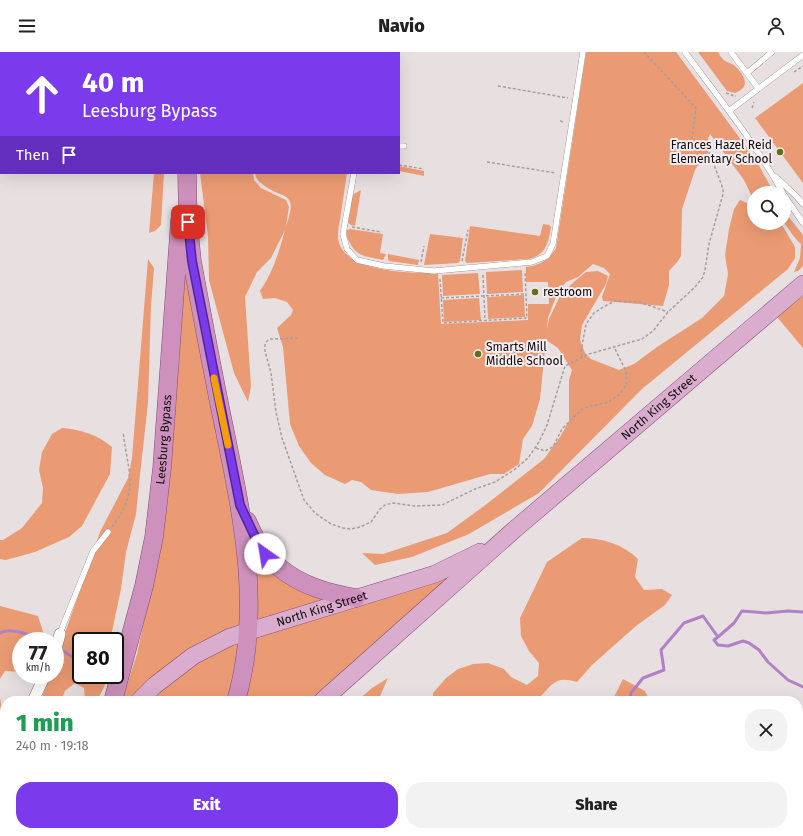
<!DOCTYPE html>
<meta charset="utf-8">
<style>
:root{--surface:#fff;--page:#f2f2f2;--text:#222;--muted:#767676;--accent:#7c3aed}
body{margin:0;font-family:"Fira Sans",sans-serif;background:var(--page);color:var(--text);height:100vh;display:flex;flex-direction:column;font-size:15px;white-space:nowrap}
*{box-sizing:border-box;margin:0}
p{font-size:13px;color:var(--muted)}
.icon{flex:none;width:22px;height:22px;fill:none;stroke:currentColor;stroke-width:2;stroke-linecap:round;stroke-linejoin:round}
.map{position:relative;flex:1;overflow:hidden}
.details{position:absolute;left:0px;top:644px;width:803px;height:140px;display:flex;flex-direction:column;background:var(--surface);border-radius:16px 16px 0 0;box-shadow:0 4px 16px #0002}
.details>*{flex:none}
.hud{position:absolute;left:0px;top:0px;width:400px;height:122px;box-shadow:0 4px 16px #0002;background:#7c3aed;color:#fff;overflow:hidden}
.buttons{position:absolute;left:747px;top:134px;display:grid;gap:8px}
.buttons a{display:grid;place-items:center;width:44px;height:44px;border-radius:50%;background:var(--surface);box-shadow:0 4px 16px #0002;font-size:20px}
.speed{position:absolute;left:12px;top:580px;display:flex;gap:8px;font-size:20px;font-weight:700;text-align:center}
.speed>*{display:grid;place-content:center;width:52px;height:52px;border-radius:50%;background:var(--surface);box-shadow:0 4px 16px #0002;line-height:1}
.speed small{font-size:10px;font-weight:400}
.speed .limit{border:2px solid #111;border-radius:6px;background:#fff;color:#111}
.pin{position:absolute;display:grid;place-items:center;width:34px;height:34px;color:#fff;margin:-17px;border-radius:8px;box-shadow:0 2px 6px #0006}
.me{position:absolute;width:44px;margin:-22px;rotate:328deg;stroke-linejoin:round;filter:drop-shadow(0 0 3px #0008)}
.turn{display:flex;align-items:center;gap:14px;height:84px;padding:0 16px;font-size:18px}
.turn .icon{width:52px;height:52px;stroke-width:2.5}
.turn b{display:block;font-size:28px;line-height:34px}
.then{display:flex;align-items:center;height:38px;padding:0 16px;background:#0003;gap:8px;font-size:15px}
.round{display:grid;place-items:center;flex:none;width:42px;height:42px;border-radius:16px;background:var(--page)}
.overview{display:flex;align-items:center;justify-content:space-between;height:68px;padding:0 16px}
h1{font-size:24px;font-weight:800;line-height:30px;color:#1e9e55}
.primary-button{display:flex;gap:8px;margin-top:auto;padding:8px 16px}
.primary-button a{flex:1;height:46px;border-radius:16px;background:var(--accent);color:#fff;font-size:16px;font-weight:800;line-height:46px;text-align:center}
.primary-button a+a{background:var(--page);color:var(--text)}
header{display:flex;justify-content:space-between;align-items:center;height:52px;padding:0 16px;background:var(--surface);font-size:18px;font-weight:800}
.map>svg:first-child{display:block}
</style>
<header><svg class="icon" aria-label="menu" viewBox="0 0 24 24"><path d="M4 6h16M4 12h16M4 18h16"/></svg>Navio<svg class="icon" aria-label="person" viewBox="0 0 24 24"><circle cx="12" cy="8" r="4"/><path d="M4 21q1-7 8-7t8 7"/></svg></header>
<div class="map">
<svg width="803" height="784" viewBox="0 0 803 784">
<rect width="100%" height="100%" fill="#e8dfe1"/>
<!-- green -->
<path fill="#eb9b73" d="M586,0h90l80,108 18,33h-20v8l-10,-21 -34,-46 -4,10 3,4 -1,5 -4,3 -9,14 -13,39 -1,47 -3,5 -9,10v14l-6,21 -60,-5 -1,-4 8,-23 -6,-6 -11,-4 -15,13 -12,5 -9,12 -9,24 -1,12 2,-11 12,-25 14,-13 11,-9 12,-1 10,5 -2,8 -24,41 -2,15 5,13 6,6 28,11 15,-6 23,-17 45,-29 22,-22 4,-22 -3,-19 4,-26 5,-20 6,-9 14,6v17h26l2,2 13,22v11l-7,11 -146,120 -103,104 -70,41 -57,23 -37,8 -13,-12 21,1 64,-21 37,-27 60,-47 16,-22 9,-16v-41l3,-10 -14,-22 -12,-8 -6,59 -8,27 -9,13 -4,25 -15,10h-14l-62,18 -30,2 -27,-4 -10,-8 -9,-2 -7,4 -20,-9 -14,-12 -12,-17 -9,-22 -7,-77 -6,-19 14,-13 2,-5 -6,-8 -12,-4 -12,1 -3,-8c13,-19 19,-39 25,-61l-14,28 -14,14 -12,25 6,89 -3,16 -14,-29 -25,-93 -1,-44 -8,-63h53l1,7 7,8 25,12 3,7 -3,19c14,-38 -5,-25 -25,-43 -4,-3 -5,-5 -6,-10h92c-2,13 -4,27 -6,40 -1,10 -5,20 -2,30 10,30 73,30 99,30l3,51 87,-4v-16h21l-1,-22h-22v-15c14,-2 22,-6 30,-19z
M698,0h20c2,3 3,6 6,8 3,3 8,3 11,6 10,10 16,21 0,27l-8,-2z
M803,31v100l-48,-65z
M399,114l25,5v5l-25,-5z
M154,121h10l-3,52 -6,6 -6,2z
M361,138l-6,36 -4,-1 -3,-2 4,-28z
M784,159l19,24v31l-5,5 -4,1 6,-14 1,-14c-7,-6 -11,-14 -17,-21z
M184,169l54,319 4,86 -109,75h-11l15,-47 18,-84z
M543,172l6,1 2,2c-3,16 -4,27 -22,32l-62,4 -2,-2 5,-35 70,10z
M350,177l33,5 -3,19 6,1 -3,6c-13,-3 -27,-3 -33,-17 -3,-5 -4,-7 -3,-13z
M430,182l33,4 -3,23 -2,2 -34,2z
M388,202l31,6 -1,5 -29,-4 -1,-2z
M148,207l6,9 -3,38 -3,97 -8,72 -4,39 -10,38 -5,37 -11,52h-29v34h25l-1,10 -8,16h-12l-1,-13 -9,-5 -10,8 -4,10h-20l9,-26h5v-13l45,-130 28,-54 4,-20z
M522,218l1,22 -36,2 -1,-22z
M478,221l2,21 -37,2 -1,-21z
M524,243l1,22 -37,2 -1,-22z
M803,244v52l-26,-31z
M479,246l2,22 -37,2 -1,-22z
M62,376c20,2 34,6 50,19l-2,27 -28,52 -13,11 -34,15 -29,8 -6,-1v-19h3l19,-12 20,-25 1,-15 -4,-18 3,-18 10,-18z
M582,486c20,0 41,6 56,21l-3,18 9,13 18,-1 10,6 -7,10 -29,21 -44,39 -15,17c-20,-6 -23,0 -36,14l3,5h-111v-8l13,-15 12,-9 15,-5 15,-1 16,6 7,8 16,8 11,-9 1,-13 -10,-12 -8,-15 -1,-18 27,-56z
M254,497l81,51 -81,25z
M459,517l-143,132h-76l12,-67z
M0,554l38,10 8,25h-25v31l-16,-1 -5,8z
M236,592l3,1 -9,56h-81l35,-30 42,-25z
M388,626l-10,23h-21l15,-13z
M623,627l22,12 5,10h-38z
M0,646l5,29 -5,16z
M5,728v51h33l-1,5h-37v-48z
M70,779h92l-4,5h-90z
M187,779h382l-5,5h-382z"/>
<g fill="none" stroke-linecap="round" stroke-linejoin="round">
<!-- stream -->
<path stroke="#b081c7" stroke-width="3" d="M0,581c12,-6 30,2 41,8
M718,585l-4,3 4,5 10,1 15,-5 6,2 10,7 9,12 20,18 15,7
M58,598l7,2 16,11
M96,623l4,4
M630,649l1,-8 12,-15 21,-8 -3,-20 23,-27 19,-7 15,21 16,-14 8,-12 24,2 22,-2 15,1
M314,779l3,5
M396,779l1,5"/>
<defs>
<path id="service" d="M685,0c34,46 70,91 98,141
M731,0l27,36
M303,1l1,-1
M370,1v-1
M747,21l25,-21
M729,59l74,-56
M399,94h5
M354,121l-11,61 4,15 10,11 27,6 50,5 98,-9 15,-6 6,-12 30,-192
M776,125l20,19 7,8
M784,143l19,28
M60,582l4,-11 29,-72 15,-19"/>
<path id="minor" d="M55,600l5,-18
M33,649l12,-26
M0,720l5,-11"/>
<g id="primary">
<path id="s1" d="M139,649l15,-15 39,-30 37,-19 205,-63 45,-22"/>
<path id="s2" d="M322,649l192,-171 289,-246"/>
</g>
<g id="trunk">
<path d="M194,1v-1"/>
<path d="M187,121l1,49 4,39c10,54 20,108 31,161 19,93 40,185 13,279"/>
<path d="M247,469c5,11 10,22 17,32 5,6 10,10 16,15 22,18 48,25 76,30"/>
<path id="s3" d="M113,649l31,-115 10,-49 8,-69 18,-248"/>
<path d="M60,784l2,-5"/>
<path d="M166,784l3,-5"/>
</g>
</defs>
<!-- service casing -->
<use href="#service" stroke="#7d7577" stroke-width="6"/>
<!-- minor casing -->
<use href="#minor" stroke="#7d7577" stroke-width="12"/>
<!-- primary casing -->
<use href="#primary" stroke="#824f74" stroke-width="18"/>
<!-- trunk casing -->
<use href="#trunk" stroke="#824f74" stroke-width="19"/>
<!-- path -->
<path stroke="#a59ea0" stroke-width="1.5" stroke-dasharray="3 2" stroke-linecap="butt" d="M383,1l1,-1
M794,20l9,-6
M498,34l70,12
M726,41l8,3h2
M752,56l2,-6
M560,69l4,1
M487,110l69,11
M399,113l25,4
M352,175l29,5
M462,209l6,-31
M421,210l3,-16
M483,223l2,46
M440,227l3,44 84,-5 -2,-47
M441,246l84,-4
M298,286l-28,1 -3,2 -2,4v6l6,22 5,39 6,26 22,62 11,13 16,11 12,4 8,1 9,-2 11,-5 9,-13 5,-4 8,-2 22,3 27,-1 33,-16 20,-7 19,-12 14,-12 11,-16 8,-17 18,-59 24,-12 53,-15 11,-8 15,-19 27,-25 8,-10 2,-7 4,-26 14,-50v-5l-13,-35 -3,-4 -16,-3 5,-39 -52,-56
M582,305l-1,-6 5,-27 8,-11 11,-7 10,-5 24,1 29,10
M536,396l9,3 8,-4 9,-18 20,-20 8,-3 17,-3 13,-9 5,-7 2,-5 -1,-11 -12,-24
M112,475c28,-37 16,-54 11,-95"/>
<!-- service -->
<use href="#service" stroke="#fff" stroke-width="5.5"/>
<!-- minor -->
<use href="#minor" stroke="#fff" stroke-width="11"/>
<!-- primary -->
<use href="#primary" stroke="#daaccd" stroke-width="17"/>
<!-- trunk -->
<use href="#trunk" stroke="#ce90bc" stroke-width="18"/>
</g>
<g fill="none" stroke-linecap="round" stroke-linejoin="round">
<defs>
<path id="route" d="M188,170l4,39 48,244 16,34 9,15"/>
</defs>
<!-- route casing -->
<use href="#route" stroke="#51269a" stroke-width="10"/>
<!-- route -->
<use href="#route" stroke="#7c3aed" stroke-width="7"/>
<!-- slow -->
<path stroke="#f59e0b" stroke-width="7" d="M214,326l14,67"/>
</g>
<!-- markers -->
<g fill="#636f18" stroke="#f5ecef" stroke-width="1.5">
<circle cx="780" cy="100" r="4"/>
<circle cx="535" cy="240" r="4"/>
<circle cx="478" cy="302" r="4"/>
</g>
<g text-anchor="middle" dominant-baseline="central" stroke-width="4" stroke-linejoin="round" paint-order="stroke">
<!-- poi labels -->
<g font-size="12" fill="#0e0b0c" stroke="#f5ecef" text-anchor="start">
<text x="772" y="93" text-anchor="end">Frances Hazel Reid<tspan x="772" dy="14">Elementary School</tspan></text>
<text x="543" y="240">restroom</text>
<text x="486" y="295">Smarts Mill<tspan x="486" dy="14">Middle School</tspan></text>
</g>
<!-- street labels -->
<g font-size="12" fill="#0e0b0c" stroke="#f5ecef">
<text stroke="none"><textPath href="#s2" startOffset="447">North King Street</textPath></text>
<text stroke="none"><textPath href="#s3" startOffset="267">Leesburg Bypass</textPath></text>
<text stroke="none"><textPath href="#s1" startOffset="208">North King Street</textPath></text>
</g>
</g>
</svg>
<div class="buttons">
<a><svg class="icon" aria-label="search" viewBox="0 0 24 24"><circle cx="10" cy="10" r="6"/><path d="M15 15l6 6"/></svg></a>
</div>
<div class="speed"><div>77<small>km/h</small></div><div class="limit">80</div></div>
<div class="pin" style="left:188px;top:170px;background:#d93025"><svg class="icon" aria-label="arrive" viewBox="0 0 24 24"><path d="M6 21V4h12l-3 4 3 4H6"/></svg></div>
<svg class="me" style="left:265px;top:502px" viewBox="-20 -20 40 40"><circle r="19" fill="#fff"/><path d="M0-13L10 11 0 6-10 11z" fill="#7c3aed"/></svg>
<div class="hud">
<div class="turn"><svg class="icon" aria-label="ahead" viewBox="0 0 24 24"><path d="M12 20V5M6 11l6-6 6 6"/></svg><div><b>40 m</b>Leesburg Bypass</div></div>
<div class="then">Then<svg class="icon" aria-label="arrive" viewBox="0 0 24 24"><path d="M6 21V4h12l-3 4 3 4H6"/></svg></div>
</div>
<section class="details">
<div class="overview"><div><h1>1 min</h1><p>240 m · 19:18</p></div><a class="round"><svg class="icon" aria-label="close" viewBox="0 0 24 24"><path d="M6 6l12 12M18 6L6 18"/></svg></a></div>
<div class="primary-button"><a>Exit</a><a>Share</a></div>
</section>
</div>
